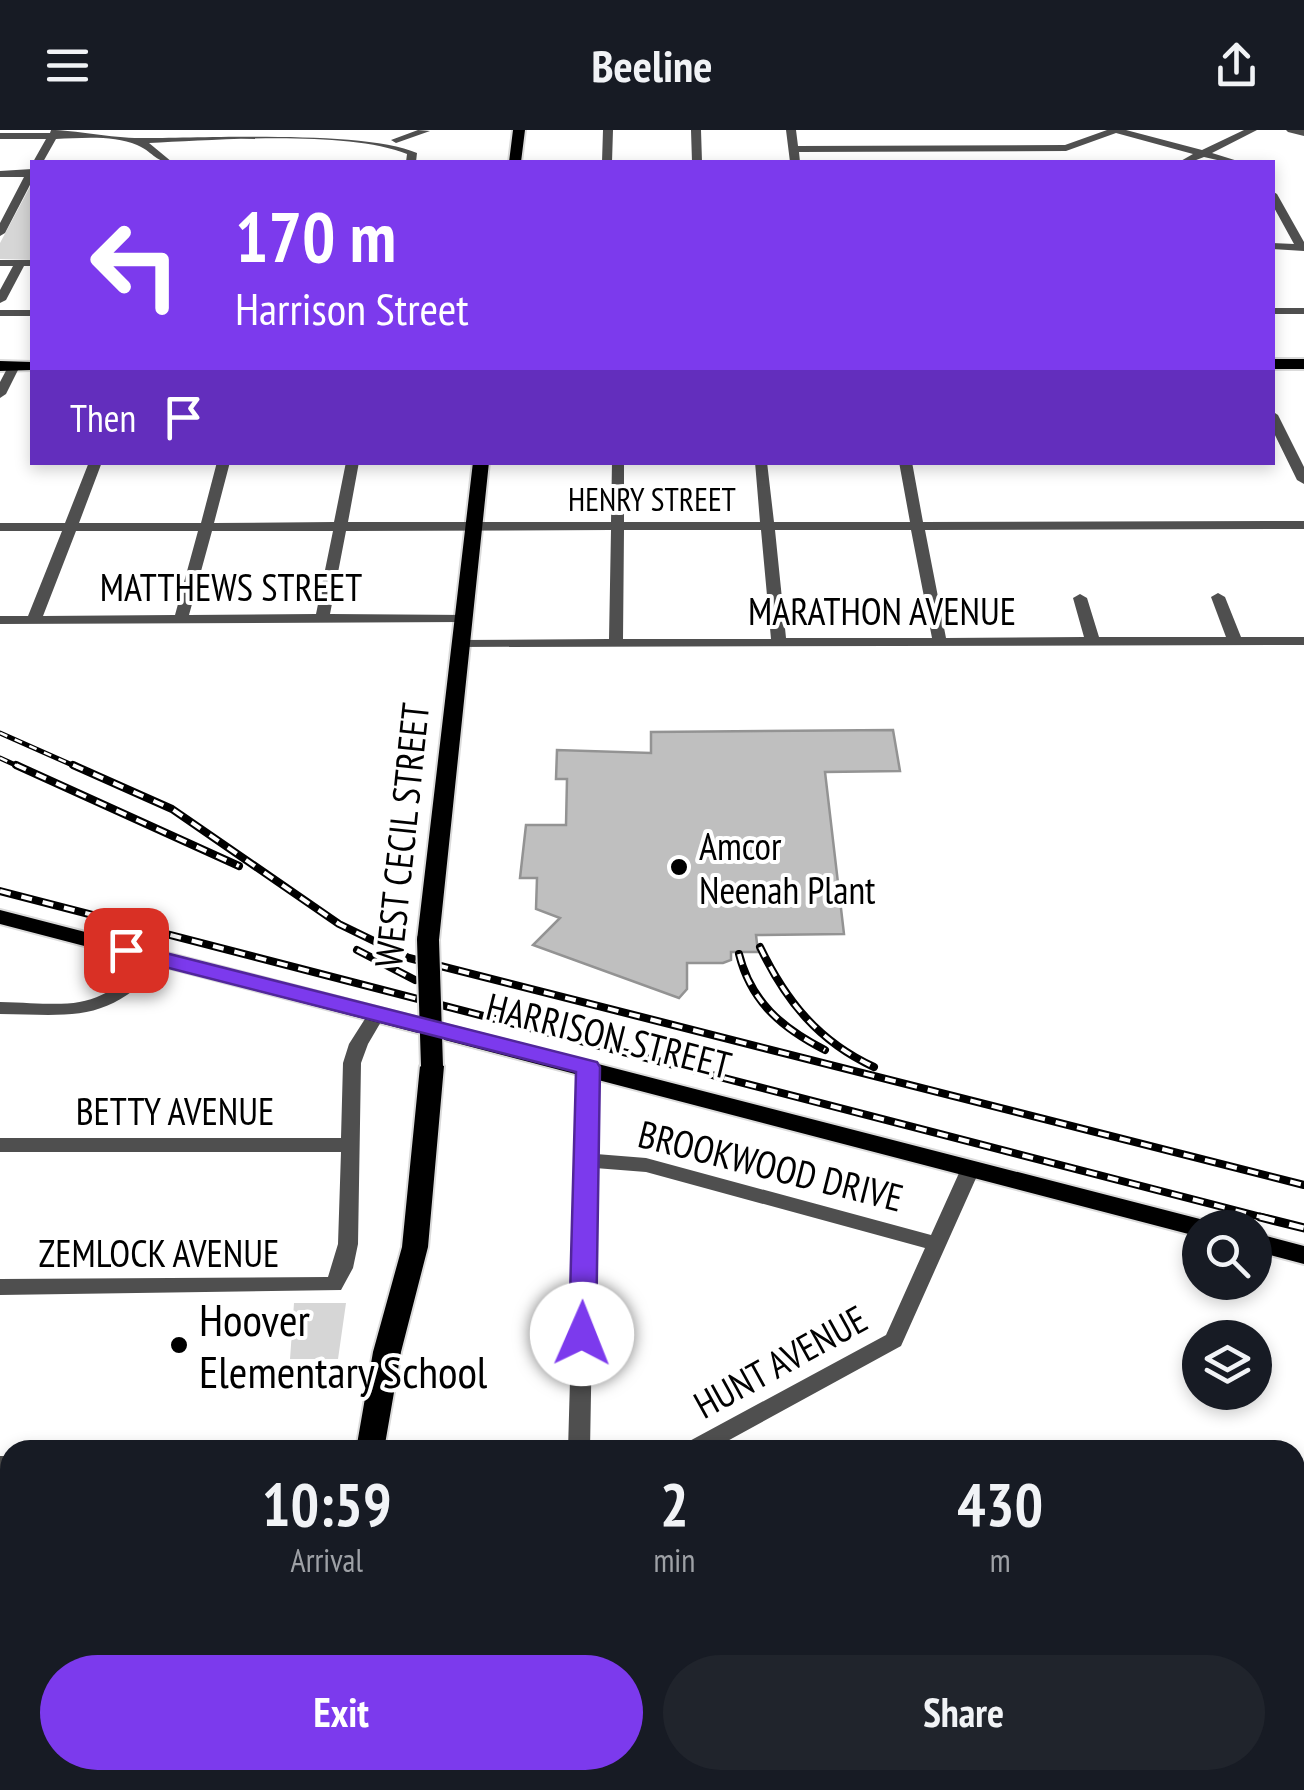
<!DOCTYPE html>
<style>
:root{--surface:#171b24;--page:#20242c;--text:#f1f3f6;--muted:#9ea1a6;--accent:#7c3aed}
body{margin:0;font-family:"PT Sans Narrow",sans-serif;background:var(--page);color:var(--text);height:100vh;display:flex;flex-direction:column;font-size:38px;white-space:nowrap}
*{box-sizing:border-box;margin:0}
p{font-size:32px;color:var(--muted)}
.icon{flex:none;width:55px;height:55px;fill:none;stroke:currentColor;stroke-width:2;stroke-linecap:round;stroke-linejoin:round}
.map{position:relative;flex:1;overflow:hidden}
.side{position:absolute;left:0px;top:1310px;width:1305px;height:350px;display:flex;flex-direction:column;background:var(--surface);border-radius:30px 30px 0 0;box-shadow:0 5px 15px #0003}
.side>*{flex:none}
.hud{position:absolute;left:30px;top:30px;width:1245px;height:305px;border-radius:0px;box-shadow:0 5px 15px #0003;background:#7c3aed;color:#fff;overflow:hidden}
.buttons{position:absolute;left:1182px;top:1080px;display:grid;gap:20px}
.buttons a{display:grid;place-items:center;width:90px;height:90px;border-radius:50%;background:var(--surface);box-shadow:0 5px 15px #0003;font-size:50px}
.pin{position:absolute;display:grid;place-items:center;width:85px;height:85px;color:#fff;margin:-42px;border-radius:20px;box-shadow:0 5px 15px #0006}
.me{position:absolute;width:110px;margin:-55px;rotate:1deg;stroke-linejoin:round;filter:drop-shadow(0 0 8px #0008)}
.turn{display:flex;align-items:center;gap:35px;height:210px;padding:0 40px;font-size:45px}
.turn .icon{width:130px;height:130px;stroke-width:2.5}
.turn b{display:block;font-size:70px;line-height:85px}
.then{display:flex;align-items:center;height:95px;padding:0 40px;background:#0003;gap:20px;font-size:38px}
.eta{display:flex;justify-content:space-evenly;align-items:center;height:170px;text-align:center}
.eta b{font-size:60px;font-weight:700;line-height:70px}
.action{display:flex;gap:20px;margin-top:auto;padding:20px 40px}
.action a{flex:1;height:115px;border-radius:60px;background:var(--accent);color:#fff;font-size:40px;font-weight:700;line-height:115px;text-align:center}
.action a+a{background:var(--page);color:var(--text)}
header{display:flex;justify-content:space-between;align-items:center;height:130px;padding:0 40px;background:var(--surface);font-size:45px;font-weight:700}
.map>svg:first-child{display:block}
</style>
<header><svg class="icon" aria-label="menu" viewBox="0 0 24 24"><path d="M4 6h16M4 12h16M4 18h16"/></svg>Beeline<svg class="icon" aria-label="share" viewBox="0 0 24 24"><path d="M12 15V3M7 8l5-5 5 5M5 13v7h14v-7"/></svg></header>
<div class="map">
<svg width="1304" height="1660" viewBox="0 0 1304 1660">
<rect width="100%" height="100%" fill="#fff"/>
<!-- green -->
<path fill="#d6d6d6" d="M32,53v77l-32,-1v-16z
M294,1173h52l-8,56h-48z"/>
<!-- building -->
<path fill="#bfbfbf" stroke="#939393" stroke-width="2.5" d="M893,600l7,41 -75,1 19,162 -88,1 2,17h-27v8l-8,3h-36v26l-8,9 -146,-53 27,-27 -24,-9 1,-31h-17l6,-53h40l1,-46h-11l1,-29 94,3v-21z
M866,1650h128l3,10h-139z"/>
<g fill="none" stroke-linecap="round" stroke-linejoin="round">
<defs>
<path id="major" d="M513,0h12l-4,32h-12z
M1272,229h32v10h-32z
M0,231l32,1v8l-32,1z
M473,332h16l-50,478 -11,7 -11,-7z
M0,780l1200,309 9,2 4,7h-13v9l-1200,-313z
M432,928l12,8 -16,181 -27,105 -17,98h-28l17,-98 29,-105 18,-181z
M1255,1103l49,13v18l-49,-13z
M312,1650h32l-1,10h-32z"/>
</defs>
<!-- major casing -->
<use href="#major" stroke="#dbdbdb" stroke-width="4"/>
<!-- minor -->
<path fill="#4f4f4f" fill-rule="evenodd" d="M51,0c22,0 61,8 89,8 64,0 226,-8 277,15l-1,9h-10l1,-8c-61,-24 -191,-14 -258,-11l23,19c-16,1 -20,-11 -35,-17 -23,-10 -56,-7 -81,-6l-13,23h-10l13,-23h-46v-6h50z
M418,0l12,1 -34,12 -5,-3z
M603,0h10l-1,32h-10z
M691,0h10l1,32h-10z
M786,0h10l2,16 267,-1 42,-15h19l76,20 42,-20h13l-45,23 29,9h-15l-22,-5 -13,5h-12l14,-8 -77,-21 -50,18 -267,1 1,10h-10z
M1286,0h18v6l-16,-4z
M32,39v12l-27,52 -5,3v-13l24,-46h-24v-6z
M1272,61l5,3 27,48v9l-32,-2v-6l22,1 -22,-40z
M0,130h32v6h-8l-18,34 -6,3v-13l13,-24h-13z
M1272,178h32v6h-32z
M0,180h32v6h-32z
M10,233l10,3 -14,28 -6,4v-16z
M1272,281l6,4 26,52v17l-7,-4 -25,-51z
M89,332h13l-23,61h122l16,-61h13l-16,61 120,-1 12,-60h13l-11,60h263l1,-60h12v60h136l-5,-60h12l7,60h136l-11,-60h13l11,60 381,-1v8l-379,1 21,108 138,-1 -11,-39 7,-4 7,4 12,39h127l-15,-40 7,-4 7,4 16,40h63v8l-849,2v-6l5,-1 149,-1 2,-109 -265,1 -16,83 138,1v6l-5,1 -463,2v-8h28l34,-85h-62v-8h65zM624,400h137l10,109h-148zM775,400h136l21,108h-146zM76,401h122l-23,84 -132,1zM212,401h121l-17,83 -127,1z
M158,823l6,1 3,4 -3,4c-56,61 -87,53 -164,52v-12c76,2 96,12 152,-48z
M376,879l9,6 -17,29 -7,19 -3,181 -5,24 -12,22 -341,5v-16l328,-2 10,-33 3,-92h-341v-14h341l2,-75 6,-19 21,-33z
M588,931l9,6 -1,87 50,4 285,77 33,-73h14l3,5 -80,179 -190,104h-30l3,-6 202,-109 39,-87 -279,-76 -51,-4 -5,282h-22l11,-383z
M0,1326h10v18h-10z
M0,1538h10v22h-10z"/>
<!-- major -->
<use href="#major" fill="#000" fill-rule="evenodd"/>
<defs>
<path id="rail-far2" d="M0,603l79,35
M0,628l22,10"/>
<path id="rail-far1" d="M16,635l223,101
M73,635l99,44 167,115 70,34 895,227
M0,761l1269,328
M760,817c26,54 58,94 114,120
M357,820l58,30
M739,824c12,48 43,74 86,96"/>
<path id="rail" d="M1260,1087l44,11"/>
</defs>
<!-- rail-far2 casing -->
<use href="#rail-far2" stroke="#000" stroke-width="5"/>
<!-- rail-far1 casing -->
<use href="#rail-far1" stroke="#000" stroke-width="8"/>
<!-- rail casing -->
<use href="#rail" stroke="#000" stroke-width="9"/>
<!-- rail-far2 -->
<use href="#rail-far2" stroke="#fff" stroke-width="2.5" stroke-dasharray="8" stroke-linecap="butt"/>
<!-- rail-far1 -->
<use href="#rail-far1" stroke="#fff" stroke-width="4" stroke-dasharray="11" stroke-linecap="butt"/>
<!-- rail -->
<use href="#rail" stroke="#fff" stroke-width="5" stroke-dasharray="15" stroke-linecap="butt"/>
<defs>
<path id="major-bridge" d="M428,810l4,126"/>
</defs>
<!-- major-bridge casing -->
<use href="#major-bridge" stroke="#dbdbdb" stroke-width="26" stroke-linecap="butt"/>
<!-- major-bridge -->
<use href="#major-bridge" stroke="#000" stroke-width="22"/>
</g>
<!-- route -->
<path fill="#7c3aed" stroke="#51269a" stroke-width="2.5" d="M126,813l471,119 3,5 -4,267 -4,7h-19l-4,-7 7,-262 -458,-117v-10z"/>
<!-- markers -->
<g fill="#000" stroke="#fff" stroke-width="4">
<circle cx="679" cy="737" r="10"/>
<circle cx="179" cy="1215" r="10"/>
</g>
<g text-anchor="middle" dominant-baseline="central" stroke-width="8" stroke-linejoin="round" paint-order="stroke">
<!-- far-street labels -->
<g font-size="32" fill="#000" stroke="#fff">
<text x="652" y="369">HENRY STREET</text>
</g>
<!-- street labels -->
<g font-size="38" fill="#000" stroke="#fff">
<text x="231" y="456">MATTHEWS STREET</text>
<text x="882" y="480">MARATHON AVENUE</text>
<text transform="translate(401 705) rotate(-84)">WEST CECIL STREET</text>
<text transform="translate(609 905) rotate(14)">HARRISON STREET</text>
<text x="175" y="980">BETTY AVENUE</text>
<text transform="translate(771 1035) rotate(14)">BROOKWOOD DRIVE</text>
<text x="159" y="1122">ZEMLOCK AVENUE</text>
<text transform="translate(780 1231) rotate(-29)">HUNT AVENUE</text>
</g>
<!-- poi labels -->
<g font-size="38" fill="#000" stroke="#fff" text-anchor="start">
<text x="699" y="715">Amcor<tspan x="699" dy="44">Neenah Plant</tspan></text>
</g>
<!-- near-poi labels -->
<g font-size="45" fill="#000" stroke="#fff" text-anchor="start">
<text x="199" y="1189">Hoover<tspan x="199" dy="52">Elementary School</tspan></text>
</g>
</g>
</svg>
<div class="buttons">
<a><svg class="icon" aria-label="search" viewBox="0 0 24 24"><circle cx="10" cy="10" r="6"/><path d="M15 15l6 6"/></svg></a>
<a><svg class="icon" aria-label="layers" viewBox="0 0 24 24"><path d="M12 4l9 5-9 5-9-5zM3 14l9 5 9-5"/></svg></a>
</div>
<div class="pin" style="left:126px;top:820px;background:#d93025"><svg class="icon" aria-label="arrive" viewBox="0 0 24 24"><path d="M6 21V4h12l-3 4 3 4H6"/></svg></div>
<svg class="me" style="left:582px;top:1204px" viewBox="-20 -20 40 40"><circle r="19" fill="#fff"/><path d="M0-13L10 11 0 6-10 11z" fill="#7c3aed"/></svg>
<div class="hud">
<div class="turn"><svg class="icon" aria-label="left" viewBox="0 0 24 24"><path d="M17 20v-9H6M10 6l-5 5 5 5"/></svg><div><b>170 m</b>Harrison Street</div></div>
<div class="then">Then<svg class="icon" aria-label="arrive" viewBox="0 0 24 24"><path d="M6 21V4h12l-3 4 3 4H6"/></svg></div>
</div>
<section class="side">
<div class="eta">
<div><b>10:59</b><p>Arrival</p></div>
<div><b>2</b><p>min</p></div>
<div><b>430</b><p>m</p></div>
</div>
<div class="action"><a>Exit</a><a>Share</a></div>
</section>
</div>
